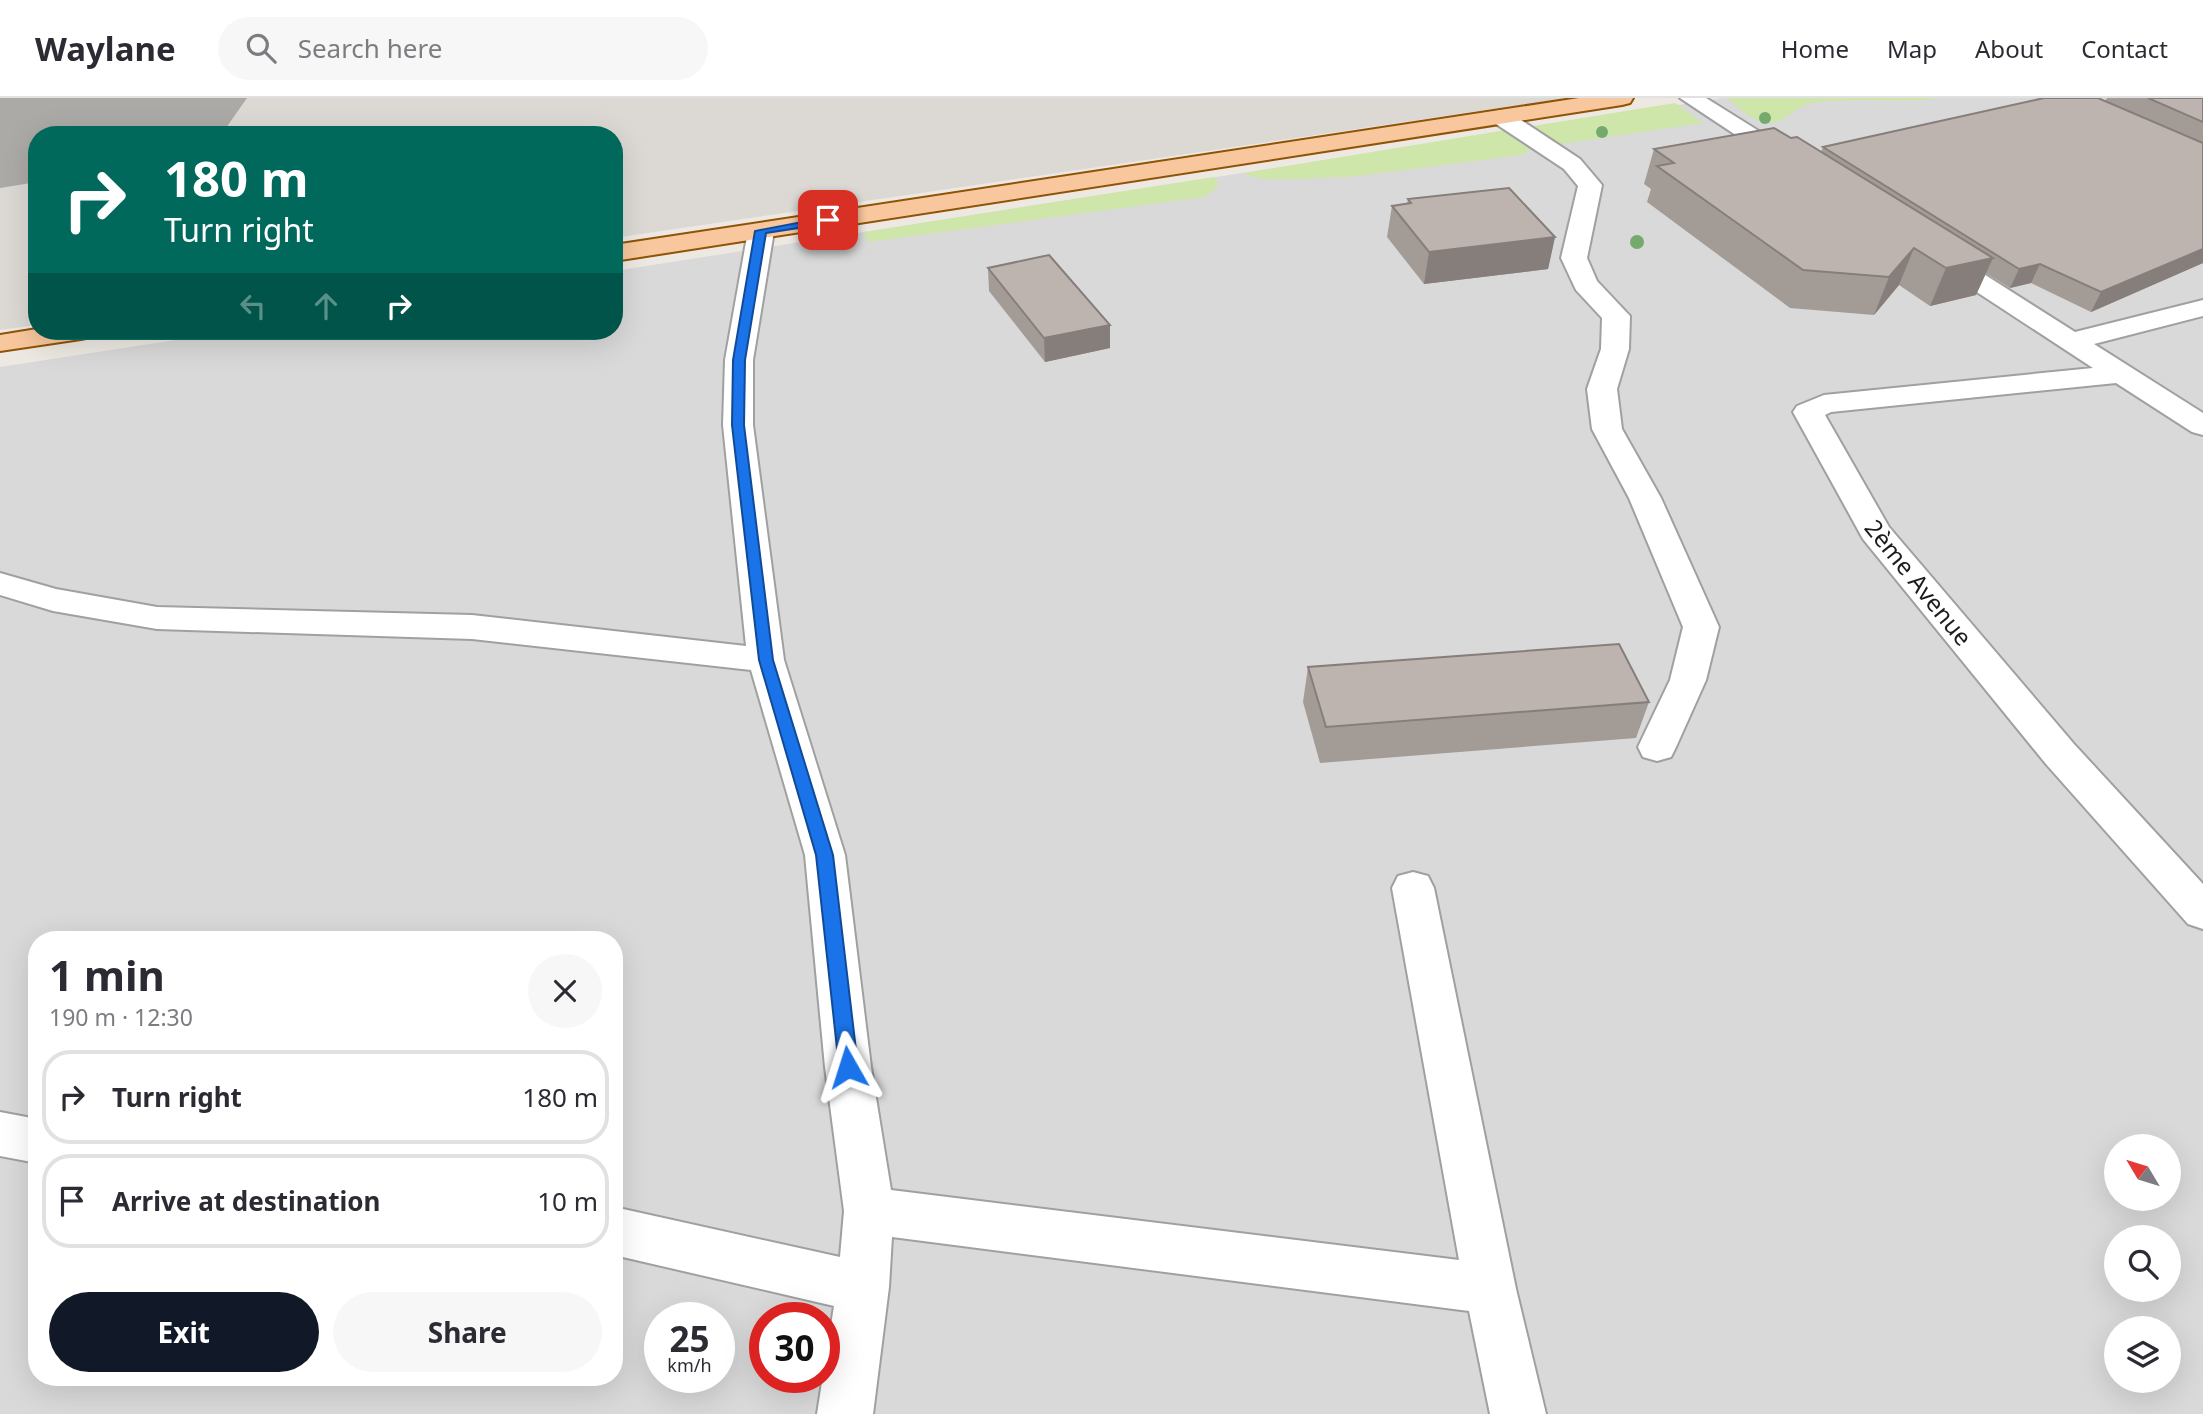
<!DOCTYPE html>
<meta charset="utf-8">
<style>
:root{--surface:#fff;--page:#f7f7f7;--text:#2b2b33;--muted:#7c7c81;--line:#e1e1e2;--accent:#111827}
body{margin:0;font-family:"Noto Sans",sans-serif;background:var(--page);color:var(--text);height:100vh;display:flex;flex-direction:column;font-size:26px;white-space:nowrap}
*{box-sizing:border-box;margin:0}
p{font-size:23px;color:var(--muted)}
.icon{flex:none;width:38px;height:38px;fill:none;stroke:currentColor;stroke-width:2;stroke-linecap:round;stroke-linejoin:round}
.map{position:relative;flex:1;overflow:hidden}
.panel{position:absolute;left:28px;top:833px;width:595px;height:455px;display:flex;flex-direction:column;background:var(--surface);border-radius:28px;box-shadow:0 7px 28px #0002}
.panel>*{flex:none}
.hud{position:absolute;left:28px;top:28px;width:595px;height:214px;border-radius:28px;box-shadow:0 7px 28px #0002;background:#00695c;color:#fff;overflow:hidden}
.needle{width:46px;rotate:308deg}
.buttons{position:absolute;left:2104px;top:1036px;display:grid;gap:14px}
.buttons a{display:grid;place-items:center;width:77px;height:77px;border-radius:50%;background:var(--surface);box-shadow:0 7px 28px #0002;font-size:35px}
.speed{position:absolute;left:644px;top:1204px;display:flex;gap:14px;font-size:35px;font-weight:700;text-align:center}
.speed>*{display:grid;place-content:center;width:91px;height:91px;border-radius:50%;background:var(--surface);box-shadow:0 7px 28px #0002;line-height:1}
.speed small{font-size:18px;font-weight:400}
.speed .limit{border:10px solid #d22;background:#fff;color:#111}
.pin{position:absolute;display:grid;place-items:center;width:60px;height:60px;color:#fff;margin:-30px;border-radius:14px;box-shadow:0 4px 10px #0006}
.me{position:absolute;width:77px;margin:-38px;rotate:354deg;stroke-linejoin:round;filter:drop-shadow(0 0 5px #0008)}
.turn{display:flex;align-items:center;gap:24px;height:147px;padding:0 21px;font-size:32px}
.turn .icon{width:91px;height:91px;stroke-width:2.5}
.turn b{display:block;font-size:49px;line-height:60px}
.lanes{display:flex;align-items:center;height:66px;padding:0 21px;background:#0003;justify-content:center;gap:35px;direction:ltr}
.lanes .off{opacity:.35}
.round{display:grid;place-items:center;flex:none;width:74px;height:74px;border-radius:37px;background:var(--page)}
.overview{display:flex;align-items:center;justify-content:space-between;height:119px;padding:0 21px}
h1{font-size:42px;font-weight:700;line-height:52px}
.primary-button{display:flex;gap:14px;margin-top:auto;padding:14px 21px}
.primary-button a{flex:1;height:80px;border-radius:42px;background:var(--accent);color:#fff;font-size:28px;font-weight:700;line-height:80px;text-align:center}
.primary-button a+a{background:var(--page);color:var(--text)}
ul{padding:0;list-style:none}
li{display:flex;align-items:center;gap:21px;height:94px;margin:0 14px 10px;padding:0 7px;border:4px solid var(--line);border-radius:28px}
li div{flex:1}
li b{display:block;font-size:26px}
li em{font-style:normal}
header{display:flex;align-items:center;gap:42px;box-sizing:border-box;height:98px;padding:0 35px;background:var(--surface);border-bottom:2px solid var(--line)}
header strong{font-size:33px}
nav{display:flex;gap:38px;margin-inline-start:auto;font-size:24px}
.search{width:490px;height:63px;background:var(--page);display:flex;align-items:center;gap:18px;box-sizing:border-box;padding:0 24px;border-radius:38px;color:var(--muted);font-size:26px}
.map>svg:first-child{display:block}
</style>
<header>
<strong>Waylane</strong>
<div class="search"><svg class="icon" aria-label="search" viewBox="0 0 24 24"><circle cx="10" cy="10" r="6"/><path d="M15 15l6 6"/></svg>Search here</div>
<nav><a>Home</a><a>Map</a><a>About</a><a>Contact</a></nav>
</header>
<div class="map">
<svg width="2203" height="1316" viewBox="0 0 2203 1316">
<rect width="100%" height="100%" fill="#ede9e2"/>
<!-- residential -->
<path fill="#dad9d9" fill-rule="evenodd" d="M1723,0h480v1316h-2203v-1047l234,-36h380v-60zM37,842h577v437h-577zM2116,1048h52v53h-52zM2116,1139h52v53h-52zM660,1220h59v59h-59zM765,1220h59v59h-59zM2116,1230h52v53h-52z"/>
<!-- airport -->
<path fill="#dcd9d4" d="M0,0h1569l-955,140v-103h-577v190l-37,5z"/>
<!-- grass -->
<path fill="#cee6aa" d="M1727,0h213c-34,5 -68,0 -102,3 -11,0 -23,0 -32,4 -14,5 -23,19 -38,18 -16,-1 -29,-16 -41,-25z
M1675,5l28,20 -143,21 -27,-18z
M1506,32l26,19 -10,6 -173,22c-26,-1 -89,8 -105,-4z
M1214,79l5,8 -14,12 -337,45 -4,-10z"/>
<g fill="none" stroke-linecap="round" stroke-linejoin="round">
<!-- runway -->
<path fill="#acaaa6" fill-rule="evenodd" d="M0,0h247l-26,37h-184v47l-37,6z"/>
<defs>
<path id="street" d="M1680,0h26l91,57 4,5 -4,5h-16z
M1501,12l8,2 71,47 22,26 -15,73 10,23 33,35 -1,33 -12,40 5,40 39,69 58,129 -13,53 -30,67 -5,10 -14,4 -14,-4 -5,-10 32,-67 13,-53 -54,-129 -37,-69 -5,-40 14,-40 1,-31 -26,-28 -15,-32 17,-72 -14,-17 -71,-47 -3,-5 3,-5z
M761,125l9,3 4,5 -21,129v65l31,235 61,195 26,212 20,123 568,70 -67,-372 6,-12 15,-4 15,4 6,12 82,401 30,125h-56l-21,-103 -577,-74 -3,50 -16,127h-56l17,-108 -220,-51v-48l226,50 4,-46 -19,-144 -20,-212 -54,-185 -279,-31 -315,-10 -104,-18 -53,-16v-22l56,16 101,18 315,8 274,31 -23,-221 2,-65 23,-129 4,-5z
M1937,149l9,3 129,82 128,-32v16l-109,28 109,69v22l-11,-3 -76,-49 -285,29 -6,3 64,112 185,217 129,140v45l-15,-5 -142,-160 -183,-225 -70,-127 4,-6 27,-11 269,-27 -165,-108 -4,-5 4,-5z
M0,1014l37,7v44l-37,-7z"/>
<path id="primary" d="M1579,0h54l-3,5 -8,2 -1008,156v-16z
M37,231v2h58l-4,6 -10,2 -81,12v-16z"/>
</defs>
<!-- street casing -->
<use href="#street" stroke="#a0a0a0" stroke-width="4"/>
<!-- primary casing -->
<use href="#primary" stroke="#8f5306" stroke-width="4"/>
<!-- street -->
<use href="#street" fill="#fff" fill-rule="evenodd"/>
<!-- primary -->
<use href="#primary" fill="#f8c79d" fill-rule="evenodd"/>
</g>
<!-- trees -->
<g fill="#75a96e">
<circle cx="1765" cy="20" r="6"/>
<circle cx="1602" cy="34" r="6"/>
<circle cx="1637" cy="144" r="7"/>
</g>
<!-- wall -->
<path fill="#a39b96" d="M2107,0h96v165l-112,49 -60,-29 -21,5 -24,-15 -10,22 -46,11 -31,-21 -25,30 -84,-7 -143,-106 4,-13 -7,-5 10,-35 137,-11 30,14 2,-5 317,-31 -35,-15z
M1408,101l147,38 -7,32 -124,15 -37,-47 5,-31 15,-2z
M988,170l122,80 -65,14 -56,-71z
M1308,569l341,35 -13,36 -316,25 -17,-61z"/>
<!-- shaded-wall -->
<path fill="#857e7a" d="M1555,139l-7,32 -124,15 5,-32z
M1914,150l-15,37 -25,30 15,-38z
M2203,151v14l-112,49 10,-20z
M1993,160l-17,37 -46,11 16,-38z
M2040,166l-9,19 -21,5 9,-19z
M1110,227v23l-65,14 -1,-24z"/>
<!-- building -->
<path fill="#beb4af" stroke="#857e7a" stroke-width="2" d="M2044,0h54l105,45v106l-102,43 -61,-28 -21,5 -196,-122z
M2148,0h55v24z
M1774,30l17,10 6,-1 196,121 -47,10 -32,-20 -25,29 -86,-7 -146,-104 17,-3 -20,-14z
M1509,90l46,49 -126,15 -37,-46 19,-3 -3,-4z
M1049,157l61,70 -66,13 -56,-70z
M1619,546l30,58 -323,25 -18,-60z"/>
<!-- route -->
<path fill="#1a73e8" stroke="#114b97" stroke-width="2" d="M828,119l5,3 -2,3 -65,10 -21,127 -1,65 29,235 60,195 25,212 -3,5 -7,3 -7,-3 -2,-5 -23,-212 -57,-195 -27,-235 1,-65 22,-129z"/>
<g text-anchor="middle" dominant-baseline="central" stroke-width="5" stroke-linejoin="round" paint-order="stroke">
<!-- street labels -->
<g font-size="24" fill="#1c1c1c" stroke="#fff">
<text transform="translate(1919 484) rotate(51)">2ème Avenue</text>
</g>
</g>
</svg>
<div class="buttons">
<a><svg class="needle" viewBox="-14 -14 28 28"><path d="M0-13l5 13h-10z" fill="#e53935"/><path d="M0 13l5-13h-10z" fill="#7c7c81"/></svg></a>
<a><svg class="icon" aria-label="search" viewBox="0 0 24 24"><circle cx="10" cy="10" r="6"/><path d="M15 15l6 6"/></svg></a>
<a><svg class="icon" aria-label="layers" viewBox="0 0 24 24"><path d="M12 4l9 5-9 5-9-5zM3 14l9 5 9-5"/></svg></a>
</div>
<div class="speed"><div>25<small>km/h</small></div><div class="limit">30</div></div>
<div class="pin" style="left:828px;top:122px;background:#d93025"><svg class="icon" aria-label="arrive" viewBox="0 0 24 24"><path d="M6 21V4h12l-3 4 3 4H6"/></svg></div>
<svg class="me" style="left:848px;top:969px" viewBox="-20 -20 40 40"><path d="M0-17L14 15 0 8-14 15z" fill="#1a73e8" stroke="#fff" stroke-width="4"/></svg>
<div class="hud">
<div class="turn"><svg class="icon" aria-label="right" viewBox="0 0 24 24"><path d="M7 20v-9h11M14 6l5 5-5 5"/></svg><div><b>180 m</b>Turn right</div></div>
<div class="lanes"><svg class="icon off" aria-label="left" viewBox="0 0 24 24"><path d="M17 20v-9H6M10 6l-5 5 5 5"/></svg><svg class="icon off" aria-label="ahead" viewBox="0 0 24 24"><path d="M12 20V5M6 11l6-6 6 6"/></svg><svg class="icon" aria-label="right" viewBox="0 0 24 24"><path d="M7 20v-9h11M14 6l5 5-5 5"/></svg></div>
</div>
<section class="panel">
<div class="overview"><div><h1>1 min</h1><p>190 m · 12:30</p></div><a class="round"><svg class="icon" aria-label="close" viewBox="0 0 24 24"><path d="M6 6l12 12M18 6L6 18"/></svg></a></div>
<ul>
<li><svg class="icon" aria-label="right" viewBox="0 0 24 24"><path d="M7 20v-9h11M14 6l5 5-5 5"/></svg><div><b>Turn right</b></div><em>180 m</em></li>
<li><svg class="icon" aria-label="arrive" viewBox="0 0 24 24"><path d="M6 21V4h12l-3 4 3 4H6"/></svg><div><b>Arrive at destination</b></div><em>10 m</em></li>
</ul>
<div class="primary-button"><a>Exit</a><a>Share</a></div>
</section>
</div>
